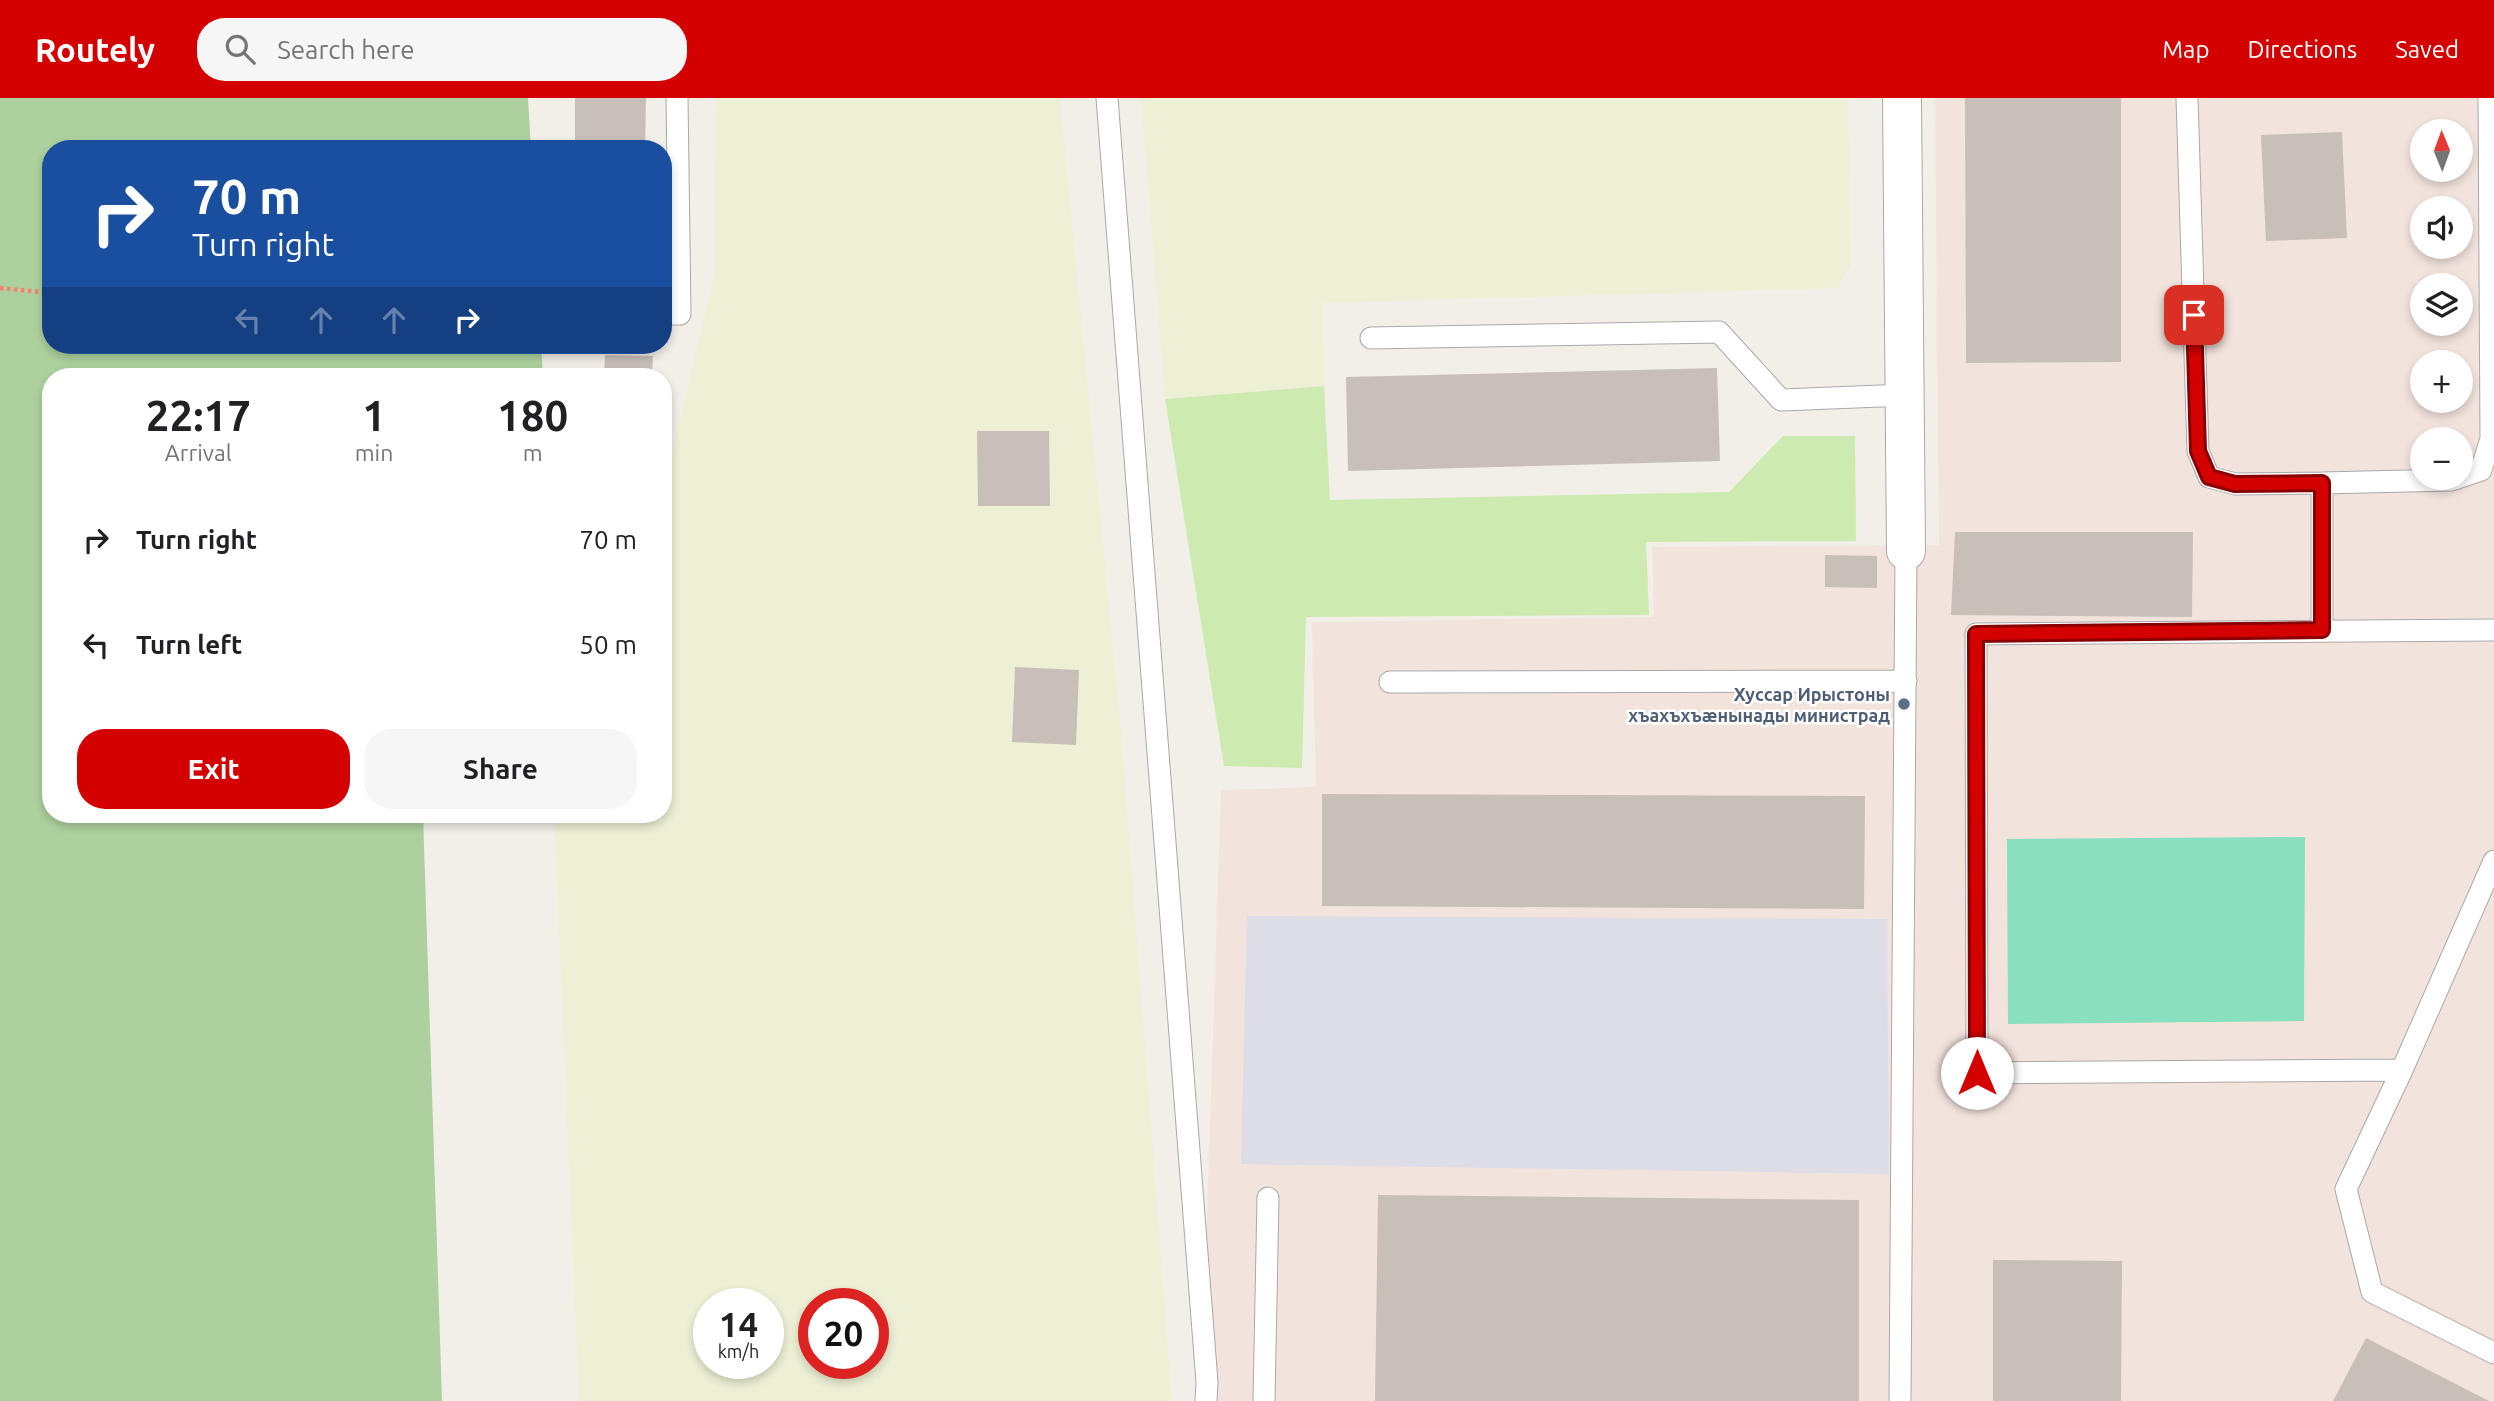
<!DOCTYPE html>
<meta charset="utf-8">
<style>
:root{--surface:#fff;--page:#f6f6f6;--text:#202124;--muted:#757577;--accent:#d40000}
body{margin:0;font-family:Ubuntu,sans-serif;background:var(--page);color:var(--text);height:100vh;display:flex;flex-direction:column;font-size:26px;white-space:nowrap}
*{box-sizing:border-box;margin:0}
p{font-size:23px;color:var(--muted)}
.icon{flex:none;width:38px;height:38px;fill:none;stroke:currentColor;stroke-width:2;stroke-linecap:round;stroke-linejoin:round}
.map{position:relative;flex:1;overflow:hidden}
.sheet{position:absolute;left:42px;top:270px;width:630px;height:455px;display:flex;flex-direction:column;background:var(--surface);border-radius:28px;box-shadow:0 4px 10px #0003}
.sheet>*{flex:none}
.hud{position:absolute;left:42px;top:42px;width:630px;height:214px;border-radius:28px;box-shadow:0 4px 10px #0003;background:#1a4fa0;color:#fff;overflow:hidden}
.needle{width:46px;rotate:359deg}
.tools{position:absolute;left:2410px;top:21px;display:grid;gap:14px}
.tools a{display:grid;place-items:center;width:63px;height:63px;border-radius:50%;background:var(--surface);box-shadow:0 4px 10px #0003;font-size:35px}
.speed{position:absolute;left:693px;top:1190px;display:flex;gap:14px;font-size:35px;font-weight:700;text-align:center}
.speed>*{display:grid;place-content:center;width:91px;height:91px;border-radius:50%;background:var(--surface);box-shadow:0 4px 10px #0003;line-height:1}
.speed small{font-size:18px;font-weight:400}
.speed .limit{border:10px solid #d22;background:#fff;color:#111}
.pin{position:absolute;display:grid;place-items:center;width:60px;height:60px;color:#fff;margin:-30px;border-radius:14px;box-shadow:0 4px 10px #0006}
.me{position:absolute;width:77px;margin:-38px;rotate:0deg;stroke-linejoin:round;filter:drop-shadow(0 0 5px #0008)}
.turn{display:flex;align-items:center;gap:24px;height:147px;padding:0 35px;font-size:32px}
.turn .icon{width:91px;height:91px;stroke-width:2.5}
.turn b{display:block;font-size:49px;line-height:60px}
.lanes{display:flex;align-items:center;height:66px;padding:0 35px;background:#0003;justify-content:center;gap:35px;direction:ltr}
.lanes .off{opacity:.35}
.eta{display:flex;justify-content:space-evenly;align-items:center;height:119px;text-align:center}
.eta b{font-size:42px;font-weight:700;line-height:49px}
.cta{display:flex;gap:14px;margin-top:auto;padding:14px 35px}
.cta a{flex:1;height:80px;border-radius:28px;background:var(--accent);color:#fff;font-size:28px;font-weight:700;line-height:80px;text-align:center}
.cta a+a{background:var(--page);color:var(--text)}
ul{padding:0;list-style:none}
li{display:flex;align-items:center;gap:21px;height:105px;padding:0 35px}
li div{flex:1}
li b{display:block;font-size:26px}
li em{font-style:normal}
header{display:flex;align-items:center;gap:42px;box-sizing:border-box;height:98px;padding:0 35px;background:var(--accent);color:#fff}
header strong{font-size:33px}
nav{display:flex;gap:38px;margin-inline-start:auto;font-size:24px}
.search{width:490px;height:63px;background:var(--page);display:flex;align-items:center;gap:18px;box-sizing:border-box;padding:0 24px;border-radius:28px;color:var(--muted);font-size:26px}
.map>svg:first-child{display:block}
</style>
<header>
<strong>Routely</strong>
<div class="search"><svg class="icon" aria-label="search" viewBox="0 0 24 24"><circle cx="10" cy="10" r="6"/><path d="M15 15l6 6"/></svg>Search here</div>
<nav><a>Map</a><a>Directions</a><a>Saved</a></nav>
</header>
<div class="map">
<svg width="2494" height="1303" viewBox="0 0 2494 1303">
<rect width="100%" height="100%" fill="#f2efe9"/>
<!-- military -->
<path fill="#f3e3dd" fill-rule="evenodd" d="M1935,0h559v1303h-1293l20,-611 95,-3 -4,-165 342,-5 -2,-70 287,-2zM2422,33h38v39h-38zM2422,110h38v39h-38zM2422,187h38v39h-38zM2422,264h38v39h-38zM2422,341h38v39h-38z"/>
<!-- farmland -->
<path fill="#eef0d5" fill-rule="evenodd" d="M716,0h344l61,632 51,671h-593l-25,-587h109v-359l9,-3 42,-175zM709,1206h59v59h-59zM814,1206h59v59h-59z
M1141,0h707l3,166 -13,24 -515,15 1,83 -159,13z"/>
<!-- grass -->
<path fill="#cdebb0" d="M1324,288l6,114 399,-8 54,-56h72l1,105 -210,1 3,73 -343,2 -4,151 -78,-2 -59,-367z"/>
<!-- forest -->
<path fill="#add19e" d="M0,0h528l3,51h-480v196h490l2,31h-492v438h372l19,587h-442z"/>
<!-- pitch -->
<path fill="#88e0be" d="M2305,739l-1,184 -296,3 -1,-185z"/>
<!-- plaza -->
<path fill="#dddde8" d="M1247,818l640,3 2,255 -648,-10z"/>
<!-- building -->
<path fill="#c7bfb8" d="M575,0h71l-1,51h-70z
M1965,0h156v264l-155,1z
M2342,34l5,106 -81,3 -5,-106z
M605,257l48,1 -1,20h-48z
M1717,270l3,93 -372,10 -2,-94z
M977,333h72l1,75h-72z
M1955,434h238l-1,85 -241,-2z
M1825,457l52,1v32l-52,-1z
M1015,569l64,3 -3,75 -64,-3z
M1322,696l543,2 -1,113 -542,-3z
M1378,1097l481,5v201h-484z
M1993,1162l129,1 -1,140h-128z
M2366,1240l123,63h-156z"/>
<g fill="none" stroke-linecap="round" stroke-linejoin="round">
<defs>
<path id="lane" d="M1107,0l100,1284 -1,19
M2187,0l11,353 11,26 26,7 87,-1
M663,216h17l-3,-216
M1371,240l348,-6 62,68 125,-5
M2460,379l21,-7 10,-31 -2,-341
M2322,532v-147l129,-3 7,-2
M1390,584l516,-1
M2494,763l-92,209 -56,119 26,103 122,61
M2402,972l-425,3 -1,-439 518,-4
M1264,1303l4,-203
M1900,1303l6,-850"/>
<path id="street" d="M1902,0l4,453"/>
</defs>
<!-- lane casing -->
<use href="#lane" stroke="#a9a9a9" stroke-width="23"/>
<!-- street casing -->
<use href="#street" stroke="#a9a9a9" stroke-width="40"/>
<!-- path -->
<path stroke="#fa8072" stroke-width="4.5" stroke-dasharray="3.5 3.5" stroke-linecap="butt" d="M0,190l51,5"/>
<!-- lane -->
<use href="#lane" stroke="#fff" stroke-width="21"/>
<!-- street -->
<use href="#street" stroke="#fff" stroke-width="38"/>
</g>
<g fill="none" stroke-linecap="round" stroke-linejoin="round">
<defs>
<path id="route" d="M1977,975l-1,-439 346,-4v-147l-87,1 -26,-7 -11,-26 -4,-136"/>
</defs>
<!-- route casing -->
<use href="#route" stroke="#8a0000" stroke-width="18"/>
<!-- route -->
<use href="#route" stroke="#d40000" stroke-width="12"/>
</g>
<!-- markers -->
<circle fill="#5c6f8a" stroke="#fff" stroke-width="2.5" cx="1904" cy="606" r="7"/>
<g text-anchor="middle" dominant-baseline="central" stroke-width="5" stroke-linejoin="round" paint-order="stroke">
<!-- service labels -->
<g font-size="18" font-weight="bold" fill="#4e5e75" stroke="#fff" text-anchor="end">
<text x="1890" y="596">Хуссар Ирыстоны<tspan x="1890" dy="21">хъахъхъæнынады министрад</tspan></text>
</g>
</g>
</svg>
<div class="tools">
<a><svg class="needle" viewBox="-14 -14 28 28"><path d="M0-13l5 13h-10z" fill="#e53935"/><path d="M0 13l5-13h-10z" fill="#757577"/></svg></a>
<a><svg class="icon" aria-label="sound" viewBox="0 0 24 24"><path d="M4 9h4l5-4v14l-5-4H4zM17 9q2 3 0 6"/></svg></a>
<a><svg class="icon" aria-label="layers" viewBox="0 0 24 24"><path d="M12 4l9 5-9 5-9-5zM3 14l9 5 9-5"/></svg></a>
<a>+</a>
<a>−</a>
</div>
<div class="speed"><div>14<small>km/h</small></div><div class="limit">20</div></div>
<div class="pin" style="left:2194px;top:217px;background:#d93025"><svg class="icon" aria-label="arrive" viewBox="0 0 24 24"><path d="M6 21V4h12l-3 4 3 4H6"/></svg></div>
<svg class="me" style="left:1977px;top:975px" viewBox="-20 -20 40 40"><circle r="19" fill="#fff"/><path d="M0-13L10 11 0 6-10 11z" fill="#d40000"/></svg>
<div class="hud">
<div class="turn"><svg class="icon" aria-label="right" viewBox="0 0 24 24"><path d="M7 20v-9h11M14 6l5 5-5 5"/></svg><div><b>70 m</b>Turn right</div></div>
<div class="lanes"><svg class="icon off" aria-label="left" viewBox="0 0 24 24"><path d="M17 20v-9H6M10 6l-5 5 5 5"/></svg><svg class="icon off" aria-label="ahead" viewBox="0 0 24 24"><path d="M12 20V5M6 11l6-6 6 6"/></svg><svg class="icon off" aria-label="ahead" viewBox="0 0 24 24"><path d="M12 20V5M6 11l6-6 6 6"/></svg><svg class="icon" aria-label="right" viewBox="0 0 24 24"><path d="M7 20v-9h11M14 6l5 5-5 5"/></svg></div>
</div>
<section class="sheet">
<div class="eta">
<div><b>22:17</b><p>Arrival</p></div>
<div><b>1</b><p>min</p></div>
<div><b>180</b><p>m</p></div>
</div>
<ul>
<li><svg class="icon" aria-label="right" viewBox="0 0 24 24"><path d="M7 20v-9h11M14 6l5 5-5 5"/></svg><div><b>Turn right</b></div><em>70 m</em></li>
<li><svg class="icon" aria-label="left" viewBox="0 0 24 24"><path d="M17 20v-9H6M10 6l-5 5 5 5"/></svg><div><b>Turn left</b></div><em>50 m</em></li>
</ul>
<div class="cta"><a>Exit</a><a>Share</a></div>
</section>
</div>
